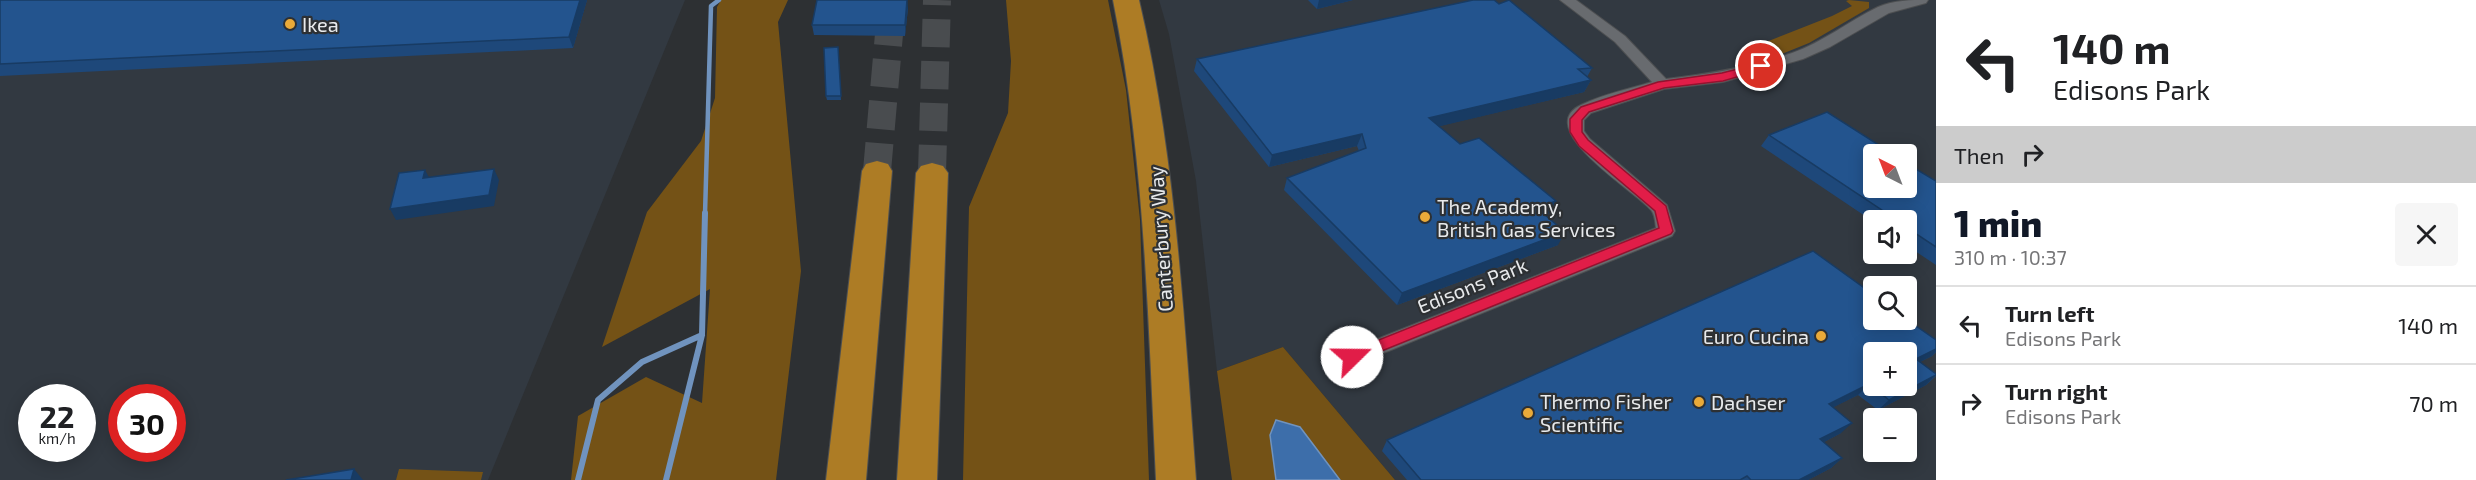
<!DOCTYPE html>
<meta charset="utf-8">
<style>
:root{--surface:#fff;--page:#f6f6f6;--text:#202124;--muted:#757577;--line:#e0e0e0;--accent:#111827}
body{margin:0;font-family:"Exo 2",sans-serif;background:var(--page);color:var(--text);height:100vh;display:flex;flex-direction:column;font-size:22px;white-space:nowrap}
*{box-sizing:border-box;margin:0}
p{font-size:20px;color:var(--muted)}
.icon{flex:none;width:33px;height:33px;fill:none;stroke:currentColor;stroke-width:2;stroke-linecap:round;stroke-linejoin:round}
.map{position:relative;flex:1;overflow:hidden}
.drawer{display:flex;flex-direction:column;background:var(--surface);width:540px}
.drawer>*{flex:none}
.hud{background:#fff;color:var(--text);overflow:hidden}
.needle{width:39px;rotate:318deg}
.controls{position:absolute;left:1863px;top:144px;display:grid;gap:12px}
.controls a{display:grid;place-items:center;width:54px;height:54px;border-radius:6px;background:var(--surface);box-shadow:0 3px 15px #0003;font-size:30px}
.speed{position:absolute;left:18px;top:384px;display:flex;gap:12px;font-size:30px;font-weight:700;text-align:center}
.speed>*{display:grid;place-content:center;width:78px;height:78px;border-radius:50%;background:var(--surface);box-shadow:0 3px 15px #0003;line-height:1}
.speed small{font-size:15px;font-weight:400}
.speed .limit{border:9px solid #d22;background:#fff;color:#111}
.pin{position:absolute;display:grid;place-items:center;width:51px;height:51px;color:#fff;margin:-26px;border:3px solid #fff;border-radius:50%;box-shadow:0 2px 6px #0007}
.me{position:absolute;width:66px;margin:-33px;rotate:68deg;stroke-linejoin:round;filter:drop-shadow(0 0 4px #0008)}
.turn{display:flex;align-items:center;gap:21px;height:126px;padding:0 18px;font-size:27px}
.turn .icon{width:78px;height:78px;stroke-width:2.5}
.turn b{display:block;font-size:42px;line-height:51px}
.then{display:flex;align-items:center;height:57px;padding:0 18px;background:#0003;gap:12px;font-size:22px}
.round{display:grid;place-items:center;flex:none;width:63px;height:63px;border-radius:6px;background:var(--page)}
.head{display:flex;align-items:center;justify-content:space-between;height:102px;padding:0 18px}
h1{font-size:36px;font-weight:800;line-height:45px;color:var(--accent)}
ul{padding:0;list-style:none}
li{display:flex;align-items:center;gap:18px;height:78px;padding:0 18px;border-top:2px solid var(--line)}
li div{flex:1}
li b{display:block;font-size:22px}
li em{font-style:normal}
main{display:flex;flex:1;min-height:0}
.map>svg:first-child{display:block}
</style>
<main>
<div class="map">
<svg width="1936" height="480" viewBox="0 0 1936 480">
<rect width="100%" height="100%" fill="#2d3033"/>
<!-- built -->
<path fill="#323941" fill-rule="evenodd" d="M0,0h685l-197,480h-488zM32,398h50v50h-50zM122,398h50v50h-50z
M1159,0h777v480h-541l-112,-133 -66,24 -21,-190 -27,-147zM1874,154h32v34h-32zM1874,220h32v34h-32zM1874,286h32v34h-32zM1874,352h32v34h-32zM1874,418h32v34h-32z"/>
<!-- green -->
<path fill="#745216" d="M721,0h67l-10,22 23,249 -25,209h-205l7,-64 68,-39 56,26 8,-114 -108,58 45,-135 54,-71 14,-43 2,-91z
M1006,0h102l18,90 14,130 9,260h-186l6,-273 39,-94 3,-52z
M1849,0l20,2v6l-60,35 -35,14 -13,-13 71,-28 20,-10 -6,-5z
M1283,347l112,133h-163l-15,-109z
M399,469l84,3 -2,8h-85z"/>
<!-- water -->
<path fill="#3d6eaa" stroke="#7093be" stroke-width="1.5" d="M1276,420l24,7 40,53h-64l-6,-45z"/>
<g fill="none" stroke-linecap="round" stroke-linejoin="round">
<!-- stream-far1 -->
<path stroke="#7093be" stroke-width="4.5" d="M705,214l6,-208 8,-6"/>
<!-- stream -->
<path stroke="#7093be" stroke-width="6" d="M578,480l20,-80 44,-38 60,-27
M666,480l36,-145 3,-122"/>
<!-- highway-tunnel -->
<path stroke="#494c4f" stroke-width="28" stroke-dasharray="28 14" stroke-linecap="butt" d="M877,171l15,-171
M932,173l5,-173"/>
<defs>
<path id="street" d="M1560,0h16l49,36 41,43c43,-5 85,-12 126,-26 31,-11 57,-32 86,-46 16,-7 33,-7 50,-7l-2,3 -37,10 -59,34 -27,12 -80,23 -59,7 -73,24 -7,7v11l6,8 77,66 8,26 -3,5 -313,127 -7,2 -25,-9 -3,-6 3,-6 7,-2 18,7 304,-121c-1,-6 -1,-13 -5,-18 -14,-18 -120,-81 -70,-105 22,-11 48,-16 71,-23l-37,-40z"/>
<path id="highway" d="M1113,0h26c37,158 45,319 57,480h-40c-8,-161 -11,-321 -43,-480z
M877,161l11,3 4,7 -26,309h-40l36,-309 4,-7z
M932,163l11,3 5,7 -11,307h-40l19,-307 5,-7z"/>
</defs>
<!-- street casing -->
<use href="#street" stroke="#4d4f51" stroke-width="2"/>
<!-- highway casing -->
<use href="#highway" stroke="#4d4f51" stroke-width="2"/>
<!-- street -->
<use href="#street" fill="#686b6f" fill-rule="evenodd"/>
<!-- highway -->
<use href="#highway" fill="#ad7c25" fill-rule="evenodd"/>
</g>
<!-- wall -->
<path fill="#1e487a" d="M0,0h587l-14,48 -573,28z
M1308,0h45l-36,9z
M908,8l-3,28 -91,-1 -2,-10z
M838,47l3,53h-14l-1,-4z
M1197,59l395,9 -5,9 4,3 -7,12 -145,34 21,18 96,57 -7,13 -4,1 13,30 -161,60 -113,-115 3,-12 72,-27 -2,-5 -88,21 -75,-96z
M1769,135l167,46v84l-30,-20v-25h-32v2l-113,-76z
M1936,340v12l-4,4 -12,6 16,12v2l-10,9 -48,25 -20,-15 -25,12 8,26 -17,9 18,16 -11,10 -23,12h-401l-25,-29 5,-11z"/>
<!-- shaded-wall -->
<path fill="#183b63" d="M580,0h7l-14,48 -4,-11z
M907,0l1,8 -3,28v-11z
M1319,0h34l-36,9z
M1591,80l-7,12 -160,38 5,-12z
M1362,134l-5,12 -88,21 3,-12z
M494,169l5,11 -5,26 -98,14 -6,-11z
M425,170l6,11 -8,-3z
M1556,201l-7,13 -19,7 7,-13z
M1565,232l-7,13 -161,60 5,-12z
M1936,349v3l-4,4 -26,13 10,-10z
M1936,375l-10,10 -48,25 11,-10z
M1869,384l-11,11 -40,20 11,-11z
M1852,423l-11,10 -32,17 11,-11z
M1842,458l-11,10 -23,12h-9z
M354,469l9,11h-12z"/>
<!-- building -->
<path fill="#23548e" stroke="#183b63" stroke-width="1.5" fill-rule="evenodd" d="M0,0h580l-11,37 -569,27z
M817,0h90l-2,25h-93z
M1473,0h21l5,4 10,-4 83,68 -14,1 13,11 -162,38 31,26 19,-6 77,63 -19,7 28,24 -163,61 -115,-115 79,-30 -4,-14 -90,21 -75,-96z
M838,47l3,49h-15l-2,-48z
M1827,112l66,42h-19v34h32v-25l30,18v66l-30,-20v-7h-9l-128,-85z
M494,169l-5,26 -99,14 9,-36 26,-3 -2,8z
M1813,251l61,44v25l32,-1 30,21v9l-20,10 20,15v1l-47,25 -20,-16 -40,20 23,19 -32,16 22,19 -43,22h-48l-4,-4 -7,4h-319l-34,-40zM1874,352h32v34h-32z
M354,469l-3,11h-65z"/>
<!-- route -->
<path fill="#e11d48" stroke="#92132f" stroke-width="1.5" d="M1761,63l4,1v5l-42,12 -59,7 -75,24 -7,8v12l6,8 78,66 7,25 -2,3 -314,127h-11l-2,-4 2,-4 313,-125 -4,-17 -76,-65 -9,-14v-13l11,-12 77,-25 64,-9z"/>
<!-- markers -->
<g fill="#eaaa39" stroke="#2d3033" stroke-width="2">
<circle cx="290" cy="24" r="6"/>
<circle cx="1425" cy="217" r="6"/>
<circle cx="1821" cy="336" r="6"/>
<circle cx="1699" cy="402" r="6"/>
<circle cx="1528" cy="413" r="6"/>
</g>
<g text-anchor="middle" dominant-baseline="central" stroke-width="4.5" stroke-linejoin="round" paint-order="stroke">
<!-- poi labels -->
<g font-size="20" fill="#e8eaec" stroke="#2d3033" text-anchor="start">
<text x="302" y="24">Ikea</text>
<text x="1437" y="206">The Academy,<tspan x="1437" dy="23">British Gas Services</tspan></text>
<text x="1809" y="336" text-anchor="end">Euro Cucina</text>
<text x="1540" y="401">Thermo Fisher<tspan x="1540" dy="23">Scientific</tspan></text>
<text x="1711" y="402">Dachser</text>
</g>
<!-- street labels -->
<g font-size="20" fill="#e8eaec" stroke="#2d3033">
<text transform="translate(1160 239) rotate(-94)">Canterbury Way</text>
<text transform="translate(1472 285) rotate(-22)">Edisons Park</text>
</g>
</g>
</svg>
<div class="controls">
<a><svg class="needle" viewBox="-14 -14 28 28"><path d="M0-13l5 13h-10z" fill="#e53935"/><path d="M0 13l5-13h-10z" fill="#757577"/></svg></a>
<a><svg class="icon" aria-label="sound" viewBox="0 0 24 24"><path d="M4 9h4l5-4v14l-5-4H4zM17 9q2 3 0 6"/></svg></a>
<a><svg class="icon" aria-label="search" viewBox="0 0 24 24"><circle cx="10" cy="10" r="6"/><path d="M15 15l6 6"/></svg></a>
<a>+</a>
<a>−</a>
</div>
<div class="speed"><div>22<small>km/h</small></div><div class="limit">30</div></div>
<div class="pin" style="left:1761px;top:66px;background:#d93025"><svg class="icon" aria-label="arrive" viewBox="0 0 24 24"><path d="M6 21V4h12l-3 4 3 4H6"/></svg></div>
<svg class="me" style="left:1352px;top:357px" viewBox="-20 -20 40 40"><circle r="19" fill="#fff"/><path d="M0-13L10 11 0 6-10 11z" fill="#e11d48"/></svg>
</div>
<section class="drawer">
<div class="hud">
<div class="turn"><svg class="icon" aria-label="left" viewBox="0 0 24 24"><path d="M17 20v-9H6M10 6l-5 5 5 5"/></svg><div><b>140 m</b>Edisons Park</div></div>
<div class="then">Then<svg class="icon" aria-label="right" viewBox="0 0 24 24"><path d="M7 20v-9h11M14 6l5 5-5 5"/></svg></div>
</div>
<div class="head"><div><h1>1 min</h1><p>310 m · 10:37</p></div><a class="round"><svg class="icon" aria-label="close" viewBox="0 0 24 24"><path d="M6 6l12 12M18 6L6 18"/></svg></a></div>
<ul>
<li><svg class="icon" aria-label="left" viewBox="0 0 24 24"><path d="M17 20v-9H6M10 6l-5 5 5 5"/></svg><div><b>Turn left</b><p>Edisons Park</p></div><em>140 m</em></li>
<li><svg class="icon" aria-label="right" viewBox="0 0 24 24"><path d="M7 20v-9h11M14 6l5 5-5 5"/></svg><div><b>Turn right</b><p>Edisons Park</p></div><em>70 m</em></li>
</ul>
</section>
</main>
